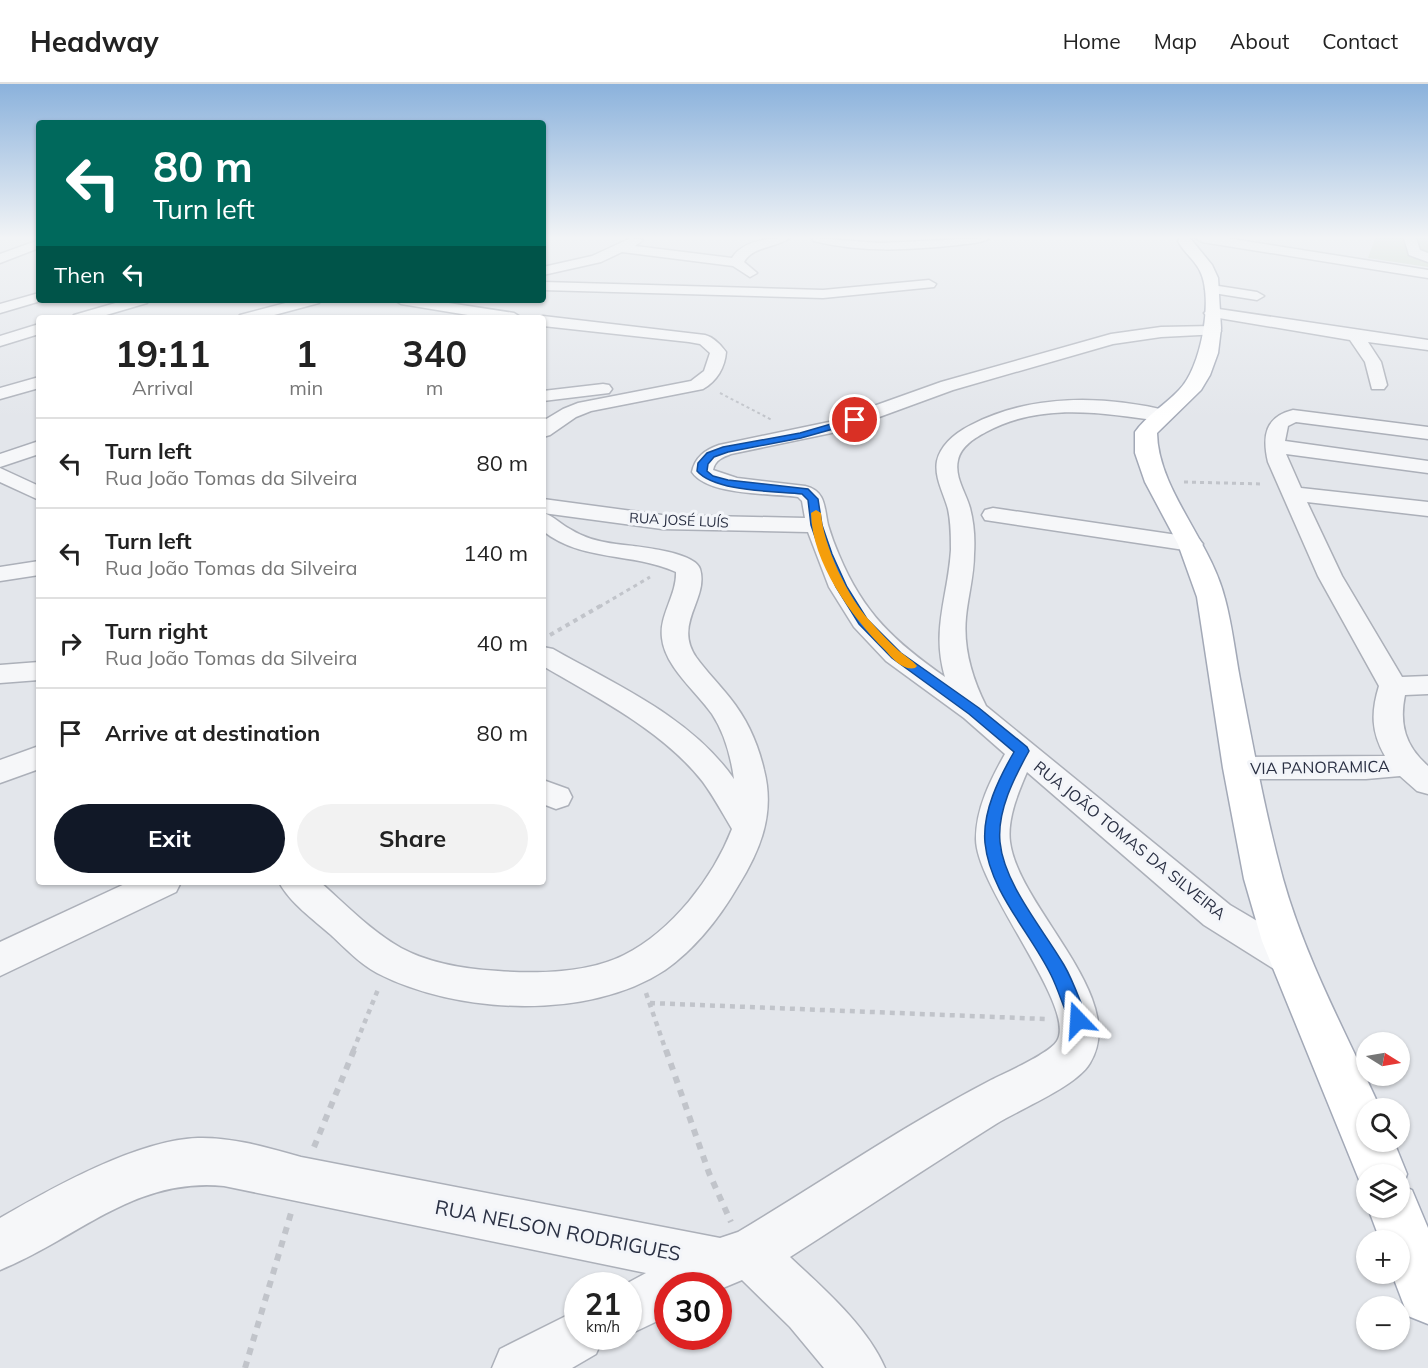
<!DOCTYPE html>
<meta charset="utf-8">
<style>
:root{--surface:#fff;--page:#f2f2f2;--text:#222;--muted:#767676;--line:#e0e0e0;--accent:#111827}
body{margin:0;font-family:Mulish,sans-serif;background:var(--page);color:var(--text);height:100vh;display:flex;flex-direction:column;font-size:22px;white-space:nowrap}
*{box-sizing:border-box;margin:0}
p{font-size:20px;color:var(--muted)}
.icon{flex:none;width:33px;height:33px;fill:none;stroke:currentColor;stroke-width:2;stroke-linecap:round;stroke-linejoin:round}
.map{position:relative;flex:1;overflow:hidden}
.panel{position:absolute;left:36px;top:231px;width:510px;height:570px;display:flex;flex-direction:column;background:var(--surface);border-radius:6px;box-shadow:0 2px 4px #0004}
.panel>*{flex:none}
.guide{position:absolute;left:36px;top:36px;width:510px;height:183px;border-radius:6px;box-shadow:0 2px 4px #0004;background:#00695c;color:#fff;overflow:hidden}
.needle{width:39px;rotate:101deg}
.buttons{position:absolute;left:1356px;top:948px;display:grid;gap:12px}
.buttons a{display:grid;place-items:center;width:54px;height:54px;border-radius:50%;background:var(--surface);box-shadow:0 2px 4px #0004;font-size:30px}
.speed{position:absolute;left:564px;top:1188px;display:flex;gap:12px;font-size:30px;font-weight:700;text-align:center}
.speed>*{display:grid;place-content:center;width:78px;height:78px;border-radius:50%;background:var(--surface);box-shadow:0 2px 4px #0004;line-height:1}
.speed small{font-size:15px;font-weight:400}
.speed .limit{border:9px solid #d22;background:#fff;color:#111}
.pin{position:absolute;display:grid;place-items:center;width:51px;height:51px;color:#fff;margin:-26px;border:3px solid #fff;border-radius:50%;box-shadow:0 2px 6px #0007}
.me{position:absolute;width:66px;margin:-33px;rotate:340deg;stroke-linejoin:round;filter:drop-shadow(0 0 4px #0008)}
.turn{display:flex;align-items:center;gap:21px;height:126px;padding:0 18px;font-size:27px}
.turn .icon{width:78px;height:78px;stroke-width:2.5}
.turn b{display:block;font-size:42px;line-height:51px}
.then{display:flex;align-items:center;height:57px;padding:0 18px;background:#0003;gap:12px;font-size:22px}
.eta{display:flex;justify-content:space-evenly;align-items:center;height:102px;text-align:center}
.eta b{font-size:36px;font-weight:700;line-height:42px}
.button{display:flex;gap:12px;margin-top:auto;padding:12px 18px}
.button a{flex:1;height:69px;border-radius:36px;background:var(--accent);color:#fff;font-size:24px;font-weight:700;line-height:69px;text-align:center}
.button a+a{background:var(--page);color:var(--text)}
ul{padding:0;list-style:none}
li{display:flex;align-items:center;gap:18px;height:90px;padding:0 18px;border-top:2px solid var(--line)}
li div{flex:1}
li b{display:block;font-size:22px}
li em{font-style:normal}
header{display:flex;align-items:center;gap:36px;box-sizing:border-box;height:84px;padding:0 30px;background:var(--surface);border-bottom:2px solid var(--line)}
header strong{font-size:28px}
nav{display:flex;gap:33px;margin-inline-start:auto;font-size:21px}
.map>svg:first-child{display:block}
</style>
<header>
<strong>Headway</strong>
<nav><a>Home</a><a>Map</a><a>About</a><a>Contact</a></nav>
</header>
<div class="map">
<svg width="1428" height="1284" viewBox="0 0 1428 1284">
<rect width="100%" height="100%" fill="#e3e6eb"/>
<!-- green -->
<path fill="#c7d5c4" d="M1375,154h53v29l-60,-9z"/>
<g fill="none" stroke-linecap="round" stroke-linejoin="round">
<defs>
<path id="minor" d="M631,154l12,2 -8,6 97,12c11,-18 38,-20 57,-20 -13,10 -36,8 -45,24l13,11 -7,4 -17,-11 -111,-14 -21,10 -58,13v-8l49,-11z
M812,154l68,5 109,-5c-7,6 -21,5 -31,7 -49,5 -96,8 -144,-4z
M1196,154h30l202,32v8l-226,-36z
M1404,154h12l4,12 8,3v9l-19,-7z
M39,156v8l-39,15v-9z
M929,196l7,4 -2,3 -111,11 -280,-8v-8l280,8z
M1212,201l45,7 7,4 -7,4 -50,-8 -2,-3z
M39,209v7h5l-44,13v-9z
M126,216h23l-2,3 -51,15h-25l3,-3z
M297,216h24l-2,3 -56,15h-26l3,-3z
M394,216h35l85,13 8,5h-36l-85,-14z
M1212,224l216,32v10l-60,-8 13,20 6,23 -3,4h-12l-7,-27 -15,-22 -143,-24 -3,-3z
M543,232l162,19c8,2 16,10 21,17 -1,15 -9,29 -23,37l-112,22 -15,6 -26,18 -7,2v-16l20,-12 15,-6 113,-22 13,-10 6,-18 -10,-9 -11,-2 -146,-16v-8h-6z
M39,240v10l-39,12v-10z
M1213,242l6,2 2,3 -2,3 -58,3 -48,7 -160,46 -112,41 -110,23c-8,3 -16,6 -18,16l24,8 68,8c21,5 19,21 23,39 3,10 7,21 11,30 24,58 56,87 106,122 -14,-48 3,-80 6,-127 0,-13 0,-27 -3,-41 -4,-15 -14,-32 -11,-48 4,-17 20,-29 34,-36 59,-31 133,-30 197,-14l2,4 -2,4 -7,2c-59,-8 -120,-19 -175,11 -11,6 -25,14 -28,28 -4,17 8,33 12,48 4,15 5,31 4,46 0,22 -6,42 -8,63 -3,31 6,61 20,89l244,199 75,44 5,11 -5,11 -14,5 -14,-5 -73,-46 -177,-153c-9,21 -20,47 -17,70 9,67 120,155 80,221 -13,23 -70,46 -94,61 -70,44 -137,89 -206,133 33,31 77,69 95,111h-61l-34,-41 -48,-47 -24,10v-4h-50v30l-40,19v-49h-6l24,-13 -422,-87c-90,-9 -147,53 -224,84v-52c52,-30 137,-78 198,-80 35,-1 70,10 103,19l419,81 18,-6c84,-50 166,-107 253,-152 14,-7 58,-26 66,-39 21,-33 -81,-153 -81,-202 0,-31 15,-60 29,-85l-41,-36 -78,-57 -32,-34 -25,-40 -21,-55 -146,-3 -119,-16v-14l119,16 143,3 -3,-17 -4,-4c-27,-4 -90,-1 -106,-25 3,-15 13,-22 27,-27l110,-23 112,-40 170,-48 50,-7z
M39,293v11l-39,11v-11z
M603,300l6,1 3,4 -3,4 -66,8v-10z
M1293,326l135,17v12l-132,-17 -8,4 -3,15 143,20v12l-142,-19 15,34 127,14v14l-121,-14 35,74 60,101 26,-1v18l-23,1c-6,29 0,51 23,71v28l-11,-3 -17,-15 -34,3h-126l-11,-3 -5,-8 5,-8 11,-3 145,-1c-14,-24 -14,-44 -6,-70l-61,-110 -50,-114c-6,-26 -3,-45 25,-52z
M39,357v13l-39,13v-13z
M0,384l39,18v14l-39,-18z
M993,424l198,29 8,2 4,5 -4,5 -8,2 -206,-31 -3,-5 3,-5z
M543,429c11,3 17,11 27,16 14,9 30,13 46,15 16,2 79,7 84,25 9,30 -27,54 -4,88 10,14 23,27 34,41 17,21 28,46 34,72 11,43 -3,79 -26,116 -18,31 -43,63 -73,84 -77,51 -209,44 -288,3 -17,-9 -32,-25 -46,-38 -18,-16 -41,-32 -52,-53h41c25,22 52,50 81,66 30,16 64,21 97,23 40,3 90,2 126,-16 48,-24 89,-77 108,-126 -9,-15 -18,-32 -29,-47 -41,-52 -104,-83 -160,-116v-19l10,2c63,36 138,68 181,130 -3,-22 -10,-47 -22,-65 -16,-23 -47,-47 -50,-76 -3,-23 15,-43 14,-66 -44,-20 -94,-10 -133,-41z
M39,477v14l-39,6v-14z
M39,578v18l-39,3v-18z
M39,662v23l-39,14v-23z
M543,696l25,9 4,8 -4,8 -12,4 -13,-5z
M129,798h52l-5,10 -176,84v-34z
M578,1226v26h26l-8,18 -24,14h-80l8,-19z"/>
<path id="major" d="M1180,154h10l22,27 6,13 3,50 -3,25 -8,22 -9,15 -44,43c1,57 54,108 68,166 7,26 10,53 15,80 13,67 25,134 43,200 22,79 63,154 97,229h-14v34h28l13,32 -4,12 9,4 16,38v96l-20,-8 -16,-42h8v-34h-20l-12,-32h32v-34h-34v19l-2,-1 -102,-251 -18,-62 -21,-111 -26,-171 -19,-53 -33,-62 -10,-29v-21c12,-17 30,-27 44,-42 22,-21 35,-92 21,-119 -5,-11 -16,-18 -22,-30z"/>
</defs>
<!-- minor casing -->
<use href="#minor" stroke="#acb0b9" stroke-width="3"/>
<!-- major casing -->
<use href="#major" stroke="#a3a9b7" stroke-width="3"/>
<!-- path-far4 -->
<path stroke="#c1c4ca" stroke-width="2" stroke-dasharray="3 3" stroke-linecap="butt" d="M720,309l52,27"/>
<!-- path-far3 -->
<path stroke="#c1c4ca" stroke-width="3" stroke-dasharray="4 4" stroke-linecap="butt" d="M1184,398l80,2
M599,523l51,-30"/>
<!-- path-far2 -->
<path stroke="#c1c4ca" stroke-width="4" stroke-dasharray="4.5 4.5" stroke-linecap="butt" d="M550,551l52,-30"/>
<!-- path-far1 -->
<path stroke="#c1c4ca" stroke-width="4.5" stroke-dasharray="5 5" stroke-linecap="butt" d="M646,909l20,58
M650,919l395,16
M353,967l26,-64"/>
<!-- path -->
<path stroke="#c1c4ca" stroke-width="6" stroke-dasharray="7 7" stroke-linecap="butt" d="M666,966l43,123 22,49
M314,1063l40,-97
M245,1284l46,-155"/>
<!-- minor -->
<use href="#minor" fill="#f6f7f9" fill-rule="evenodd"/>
<!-- major -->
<use href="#major" fill="#fff" fill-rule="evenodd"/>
</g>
<!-- sky -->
<linearGradient id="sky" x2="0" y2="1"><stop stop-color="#8bb2dc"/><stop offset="0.46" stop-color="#f2f4f6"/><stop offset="1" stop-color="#f2f4f6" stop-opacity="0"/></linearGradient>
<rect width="1428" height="334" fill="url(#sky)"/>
<!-- route -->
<path fill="#1a73e8" stroke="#114b97" stroke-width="1.5" d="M855,333l5,3 -2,2 -57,16 -73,14 -14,5 -6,7 -1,7 6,5 15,4 80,9 10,10 4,26 10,29 15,33 20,32 34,34 78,55 48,39 2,4c-15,27 -32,60 -29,91 4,42 43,87 64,123 10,17 16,37 24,55l-3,6 -7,3 -6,-3c-8,-16 -13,-35 -21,-51 -21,-43 -61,-83 -66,-132 -3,-31 14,-65 29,-91l-45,-38 -77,-56 -33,-34 -23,-37 -15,-33 -10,-29 -3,-25 -6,-6c-27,-3 -87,-2 -105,-23l1,-8 9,-10 16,-6 77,-14z"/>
<!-- slow -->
<path fill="#f59e0b" d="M816,426l5,3c2,32 27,85 49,108 9,10 19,21 29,30 6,5 13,9 18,15l-2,2c-12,3 -23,-10 -30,-18 -34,-34 -73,-87 -74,-137z"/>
<g text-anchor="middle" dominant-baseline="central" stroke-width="6" stroke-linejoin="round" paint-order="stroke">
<!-- far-street labels -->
<g font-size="14" fill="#2b3144" stroke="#f3f5f9">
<text transform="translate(679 436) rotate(3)">RUA JOSÉ LUÍS</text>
</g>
<!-- street labels -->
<g font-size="16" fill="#2b3144" stroke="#f3f5f9">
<text transform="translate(1320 683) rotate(-1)">VIA PANORAMICA</text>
<text transform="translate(1130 756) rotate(39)">RUA JOÃO TOMAS DA SILVEIRA</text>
</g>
<!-- near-street labels -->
<g font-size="20" fill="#2b3144" stroke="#f3f5f9">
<text transform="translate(558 1146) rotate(11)">RUA NELSON RODRIGUES</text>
</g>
</g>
</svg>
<div class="buttons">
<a><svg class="needle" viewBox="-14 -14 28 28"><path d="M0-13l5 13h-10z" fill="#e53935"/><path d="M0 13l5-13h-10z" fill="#767676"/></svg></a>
<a><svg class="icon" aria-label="search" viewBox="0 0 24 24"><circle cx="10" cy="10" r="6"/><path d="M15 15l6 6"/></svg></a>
<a><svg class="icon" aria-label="layers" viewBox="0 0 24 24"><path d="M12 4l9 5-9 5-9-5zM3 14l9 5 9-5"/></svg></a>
<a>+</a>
<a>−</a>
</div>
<div class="speed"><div>21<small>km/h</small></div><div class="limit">30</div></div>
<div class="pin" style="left:855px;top:336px;background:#d93025"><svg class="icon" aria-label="arrive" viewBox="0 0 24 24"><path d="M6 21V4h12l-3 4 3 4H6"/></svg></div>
<svg class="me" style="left:1078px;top:936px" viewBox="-20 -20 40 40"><path d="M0-17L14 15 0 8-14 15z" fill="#1a73e8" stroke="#fff" stroke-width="4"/></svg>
<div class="guide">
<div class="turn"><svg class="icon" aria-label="left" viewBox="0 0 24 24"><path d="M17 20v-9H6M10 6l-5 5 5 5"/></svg><div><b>80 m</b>Turn left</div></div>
<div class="then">Then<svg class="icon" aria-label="left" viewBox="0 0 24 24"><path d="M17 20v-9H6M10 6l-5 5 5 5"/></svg></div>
</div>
<section class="panel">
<div class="eta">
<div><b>19:11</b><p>Arrival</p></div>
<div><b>1</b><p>min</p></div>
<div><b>340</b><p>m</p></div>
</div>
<ul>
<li><svg class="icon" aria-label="left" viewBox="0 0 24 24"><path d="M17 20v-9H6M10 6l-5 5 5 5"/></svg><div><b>Turn left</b><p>Rua João Tomas da Silveira</p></div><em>80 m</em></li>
<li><svg class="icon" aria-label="left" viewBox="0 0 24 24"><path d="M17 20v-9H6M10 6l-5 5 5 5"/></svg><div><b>Turn left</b><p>Rua João Tomas da Silveira</p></div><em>140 m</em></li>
<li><svg class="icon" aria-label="right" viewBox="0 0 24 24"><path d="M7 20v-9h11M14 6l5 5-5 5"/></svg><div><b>Turn right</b><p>Rua João Tomas da Silveira</p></div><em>40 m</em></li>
<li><svg class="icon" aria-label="arrive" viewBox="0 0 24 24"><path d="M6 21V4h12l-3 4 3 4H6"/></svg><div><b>Arrive at destination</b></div><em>80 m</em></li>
</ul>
<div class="button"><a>Exit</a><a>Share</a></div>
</section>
</div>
